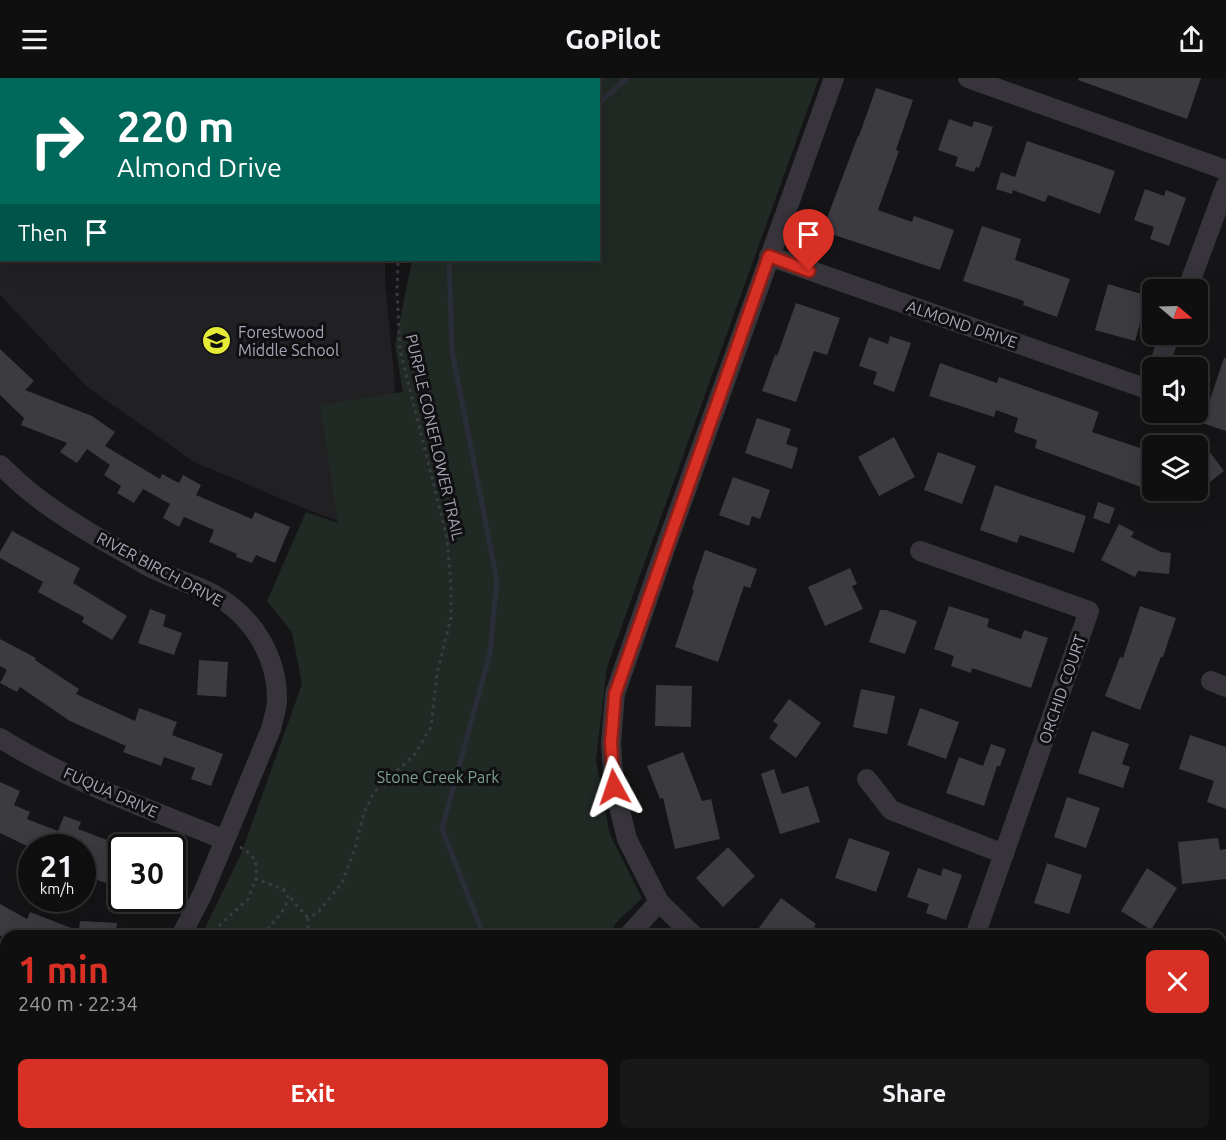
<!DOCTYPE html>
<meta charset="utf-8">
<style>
:root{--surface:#100f10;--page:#191819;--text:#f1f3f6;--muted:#9c9c9f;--line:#302f30;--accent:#d93025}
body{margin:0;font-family:Ubuntu,sans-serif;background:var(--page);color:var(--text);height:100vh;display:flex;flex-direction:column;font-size:22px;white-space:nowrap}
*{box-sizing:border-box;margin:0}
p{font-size:20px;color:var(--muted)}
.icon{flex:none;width:33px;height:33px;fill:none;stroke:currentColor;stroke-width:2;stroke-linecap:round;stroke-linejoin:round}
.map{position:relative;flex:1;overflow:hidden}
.drawer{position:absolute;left:0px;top:852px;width:1227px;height:210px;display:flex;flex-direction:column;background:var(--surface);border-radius:18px 18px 0 0;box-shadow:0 6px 24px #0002,0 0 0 2px var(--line)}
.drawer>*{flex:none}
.guide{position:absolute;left:0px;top:0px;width:600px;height:183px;box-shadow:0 6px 24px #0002,0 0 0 2px var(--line);background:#00695c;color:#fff;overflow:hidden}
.needle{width:39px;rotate:109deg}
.buttons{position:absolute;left:1142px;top:201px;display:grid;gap:12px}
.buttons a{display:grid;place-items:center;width:66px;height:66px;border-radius:9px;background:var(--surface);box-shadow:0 6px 24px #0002,0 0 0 2px var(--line);font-size:30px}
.speed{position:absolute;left:18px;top:756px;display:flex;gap:12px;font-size:30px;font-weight:700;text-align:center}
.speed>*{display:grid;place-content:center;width:78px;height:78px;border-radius:50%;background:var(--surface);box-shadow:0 6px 24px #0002,0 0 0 2px var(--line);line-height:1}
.speed small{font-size:15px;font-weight:400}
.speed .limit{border:3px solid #111;border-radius:9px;background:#fff;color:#111}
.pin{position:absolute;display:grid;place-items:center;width:51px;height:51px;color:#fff;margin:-62px -26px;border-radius:50% 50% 50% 0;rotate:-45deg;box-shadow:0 0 6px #0007}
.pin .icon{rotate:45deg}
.me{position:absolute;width:66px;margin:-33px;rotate:355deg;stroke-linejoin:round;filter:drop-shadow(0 0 4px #0008)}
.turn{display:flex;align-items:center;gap:21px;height:126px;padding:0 18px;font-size:27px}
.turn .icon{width:78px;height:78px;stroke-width:2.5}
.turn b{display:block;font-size:42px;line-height:51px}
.then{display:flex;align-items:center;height:57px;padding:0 18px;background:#0003;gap:12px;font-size:22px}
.round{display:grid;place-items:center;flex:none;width:63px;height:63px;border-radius:9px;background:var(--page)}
.headline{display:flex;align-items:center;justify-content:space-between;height:102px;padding:0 18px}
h1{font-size:36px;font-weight:600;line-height:45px;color:var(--accent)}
.cta{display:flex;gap:12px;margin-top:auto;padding:12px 18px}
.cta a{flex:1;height:69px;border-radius:9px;background:var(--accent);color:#fff;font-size:24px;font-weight:600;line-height:69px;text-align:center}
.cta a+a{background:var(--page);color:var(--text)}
header{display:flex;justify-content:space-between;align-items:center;height:78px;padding:0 18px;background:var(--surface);font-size:27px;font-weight:600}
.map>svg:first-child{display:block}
</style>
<header><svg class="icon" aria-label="menu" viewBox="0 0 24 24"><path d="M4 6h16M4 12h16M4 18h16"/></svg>GoPilot<svg class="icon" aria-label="share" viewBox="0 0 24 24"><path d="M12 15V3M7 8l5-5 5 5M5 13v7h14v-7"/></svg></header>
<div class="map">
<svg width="1226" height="1062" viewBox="0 0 1226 1062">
<rect width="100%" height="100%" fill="#151416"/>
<!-- built -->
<path fill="#212023" d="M0,0h515l-513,2v180h383v21l12,126 27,145 -116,-42 -114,-48 -108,-76 -86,-91z"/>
<!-- green -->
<path fill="#212925" d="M542,0h277l-212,589 -11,93 14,75 32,63 -26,25 -7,13h-408l40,-82 61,-170 -10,-52 -25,-31 39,-89 32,11 -18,-118 83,-13 -8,-47 17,-85h186v-180l-57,-1z
M6,973v83h484l-4,6h-486v-76z"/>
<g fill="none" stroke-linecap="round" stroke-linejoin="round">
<!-- stream -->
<path stroke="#2b2e39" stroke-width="5" d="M598,26l29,-26
M449,182l3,91 45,230 -7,72 -48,176 42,107
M367,1062l6,-6"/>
</g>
<!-- building -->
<path fill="#3c3b40" d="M1079,0h122l-14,41 -109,-39z
M876,10l37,12 -17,50 3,1 -21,59 34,12 2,-6 40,14 -14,40 -118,-39 36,-95h1z
M949,41l23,8 2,-6 19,6 -14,41 -3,-1 -2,5 -19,-6 3,-9 -20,-7z
M1027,63l88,30 -15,43 -52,-19 -3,7 -32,-12 -1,4 -16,-5 5,-17 14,5z
M1145,111l19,7 2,-6 20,8 -17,48 -19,-7 4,-12 -20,-7z
M982,148l39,13 -6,21 55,19 -13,38 -34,-12 1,-4 -61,-20z
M1108,206l40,12 -13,45 -40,-11z
M796,225l44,15 -13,37 -13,-4 -18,51 -34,-11 13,-36 2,1z
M890,258l21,7 -17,49 -21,-8 4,-12 -18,-6 10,-29 19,7z
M0,271l34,32 -9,9 67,26 23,16 -10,14 55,33 2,-5 17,9 4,-8 18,10 -5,10 56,24 3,-7 35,15 -15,36 -19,-8 -4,8 -16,-6 1,-3 -28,-12 5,-12 -30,-13 -5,10 -16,-9 7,-14 -27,-15 -9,14 -17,-10 4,-7 -17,-11 6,-10 -23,-16 -10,14 -17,-11 7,-9 -46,-18 3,-7 -24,-23z
M1224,280h2v73l-24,-8z
M940,285l57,20 2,-6 100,35 -7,20 60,20 -11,35 -106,-39 2,-8 -23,-8 4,-14 -22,-8 -2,7 -65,-21z
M757,340l34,11 -5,15 12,4 -6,21 -47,-16z
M1197,357l27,36 -27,21z
M894,359l21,40 -36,19 -21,-39z
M938,374l38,14 -14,38 -38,-14z
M733,399l37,13 -10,29 -8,-3 -3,10 -30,-11z
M995,407l91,31 -12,37 -54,-18 -3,8 -37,-13z
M1098,424l17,6 -6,16 -16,-6z
M1119,446l15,8 -3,5 30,15 10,1 -2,21 -31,-3 -3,6 -34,-17z
M12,453l68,37 -7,15 54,33 -15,24 -30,-18 2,-5 -46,-25 5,-10 -43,-24v-6z
M705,472l52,19 -7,19 -6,-2 -26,76 -43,-15 19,-57 -2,-1z
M850,490l7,16 -5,2 11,23 -38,17 -17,-39z
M949,528l40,13 -2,8 34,12 3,-9 24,8 -17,50 -59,-20 -1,5 -20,-7 3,-10 -20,-7z
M1140,528l36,12 -13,39h-2l-21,53 -35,-14 15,-39 3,1z
M150,531l16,6 -3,11 19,7 -8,22 -36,-12z
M880,532h6l31,11 -12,33 -36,-12z
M0,561l36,19 -1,2 44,29 -3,5 59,27 4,-13 38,14 -5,13 51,19 -12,32 -20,-7 4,-11 -31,-11 -3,9 -38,-14 3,-6 -56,-25 -50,-34 -3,5 -17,-9 7,-13 -7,-4z
M199,582l29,2 -2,35 -29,-2z
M656,607l36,1 -1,41 -36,-1z
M861,611l34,7 -8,38 -34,-7z
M789,621l32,24 -25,35 -27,-20 9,-13 -5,-4z
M920,630l39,14 -13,37 -39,-14z
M1092,653l37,13 -7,20 8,3 -7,21 -45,-15z
M1190,657l36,12v62l-19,-7 7,-21 -35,-12z
M991,666l15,5 -6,17h-3l-13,40 -38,-13 13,-36 24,9z
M683,674l19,49 9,-2 9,40 -45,10 -12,-51 -3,1 -13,-33z
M774,691l8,25 26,-8 12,36 -40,12 -19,-60z
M0,704l20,9 -6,14 16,7 -3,7 31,12 6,-15 17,6 -3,7 45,17 -14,38 -27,-9v-27h-51l-31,-15z
M1067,719l33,11 -14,40 -32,-11z
M849,760l41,14 -14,40 -41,-14z
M1218,760l2,12 6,-1v30l-44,5 -4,-42z
M728,769l27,29 -32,31 -27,-29z
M1047,785l35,12 -13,39 -35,-11z
M918,790l23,8 2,-8 19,7 -16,45 -20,-7 3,-9 -22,-7z
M1147,790l30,20 -26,42 -30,-19z
M781,820l35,26 -2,3 20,9h-81z
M0,826l27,15 3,-7 49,19 1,-10 37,2 -1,13h-116z"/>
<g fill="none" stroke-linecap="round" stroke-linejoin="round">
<!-- path -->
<path stroke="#3c3b42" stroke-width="3" stroke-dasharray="3 4.5" stroke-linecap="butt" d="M333,0v2
M524,2l2,-2
M240,769c16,10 17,14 16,32l27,10 5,6
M208,858l40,-37 8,-20
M264,858c8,-17 22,-21 24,-41l20,23
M308,858v-17l12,-9 22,-27 13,-35 9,-35 10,-21 41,-38 16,-27 6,-53 14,-57v-30l-4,-49 -47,-188 -3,-58 1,-32
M115,1056h2
M120,1056l4,6
M145,1062l3,-6"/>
<!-- minor -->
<path stroke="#37353b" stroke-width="20" d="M968,0l258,92
M769,178l381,134 2,-7
M1187,212l39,-105
M1158,290l12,-34
M0,387c11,10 22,21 34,30 34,27 74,48 112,70 21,12 46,18 67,29 40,22 65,63 64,108 -1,9 -4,18 -6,27l-68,164 -22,43
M920,473l169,60 -114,325
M1211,603l15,6
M0,660c70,44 150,71 225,102
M867,701l24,31 113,44
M628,858l31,-34
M694,858l-35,-34 -32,-63 -13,-52 -3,-44 4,-49 51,-148 168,-468
M0,910l6,3
M1209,1056l16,6
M504,1062l4,-6"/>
</g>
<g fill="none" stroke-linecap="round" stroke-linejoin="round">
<defs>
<path id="route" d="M614,709l-3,-44 4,-49 154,-438 40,15"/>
</defs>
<!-- route casing -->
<use href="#route" stroke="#8d1f18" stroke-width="15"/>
<!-- route -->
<use href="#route" stroke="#d93025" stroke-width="10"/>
</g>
<!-- icons -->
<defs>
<symbol id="school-disc" viewBox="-11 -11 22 22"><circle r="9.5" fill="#e5eb37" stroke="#100f11"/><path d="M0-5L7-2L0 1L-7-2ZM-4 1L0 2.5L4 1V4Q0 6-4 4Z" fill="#111"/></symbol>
</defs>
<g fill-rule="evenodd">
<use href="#school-disc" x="200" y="246" width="33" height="33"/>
</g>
<g text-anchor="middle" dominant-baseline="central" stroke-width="6" stroke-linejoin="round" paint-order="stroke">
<!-- street labels -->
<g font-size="16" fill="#a8a6b6" stroke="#100f11">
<text transform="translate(962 246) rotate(19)">ALMOND DRIVE</text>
<text transform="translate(435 359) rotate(77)">PURPLE CONEFLOWER TRAIL</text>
<text transform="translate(160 491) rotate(28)">RIVER BIRCH DRIVE</text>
<text transform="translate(1062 611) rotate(-71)">ORCHID COURT</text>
<text transform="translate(111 714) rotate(24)">FUQUA DRIVE</text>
</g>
<!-- poi labels -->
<g font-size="16" fill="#a8a6b6" stroke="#100f11" text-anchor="start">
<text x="238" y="254">Forestwood<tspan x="238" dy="18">Middle School</tspan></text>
</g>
<!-- park labels -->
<g font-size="16" fill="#7ea08d" stroke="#100f11">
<text x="438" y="699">Stone Creek Park</text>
</g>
</g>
</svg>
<div class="buttons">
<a><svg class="needle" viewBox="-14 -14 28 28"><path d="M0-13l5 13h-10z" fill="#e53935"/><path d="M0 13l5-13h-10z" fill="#9c9c9f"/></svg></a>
<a><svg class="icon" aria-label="sound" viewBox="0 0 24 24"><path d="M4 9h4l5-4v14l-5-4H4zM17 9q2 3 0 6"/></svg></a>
<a><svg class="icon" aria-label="layers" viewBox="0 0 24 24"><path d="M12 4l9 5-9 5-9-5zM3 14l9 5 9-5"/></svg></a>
</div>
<div class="speed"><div>21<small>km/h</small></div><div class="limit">30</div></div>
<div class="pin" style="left:809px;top:193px;background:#d93025"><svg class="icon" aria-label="arrive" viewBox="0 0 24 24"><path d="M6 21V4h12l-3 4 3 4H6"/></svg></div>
<svg class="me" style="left:614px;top:709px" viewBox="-20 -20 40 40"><path d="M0-17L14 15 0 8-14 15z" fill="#d93025" stroke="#fff" stroke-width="4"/></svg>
<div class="guide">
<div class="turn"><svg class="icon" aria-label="right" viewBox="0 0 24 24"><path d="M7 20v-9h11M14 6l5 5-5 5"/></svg><div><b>220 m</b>Almond Drive</div></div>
<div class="then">Then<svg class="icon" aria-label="arrive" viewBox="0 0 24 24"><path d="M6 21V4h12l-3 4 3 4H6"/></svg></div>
</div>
<section class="drawer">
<div class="headline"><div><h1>1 min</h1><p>240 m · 22:34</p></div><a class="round" style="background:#d93025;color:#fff"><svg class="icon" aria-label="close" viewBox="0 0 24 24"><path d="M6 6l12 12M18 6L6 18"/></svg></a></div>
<div class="cta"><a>Exit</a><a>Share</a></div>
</section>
</div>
